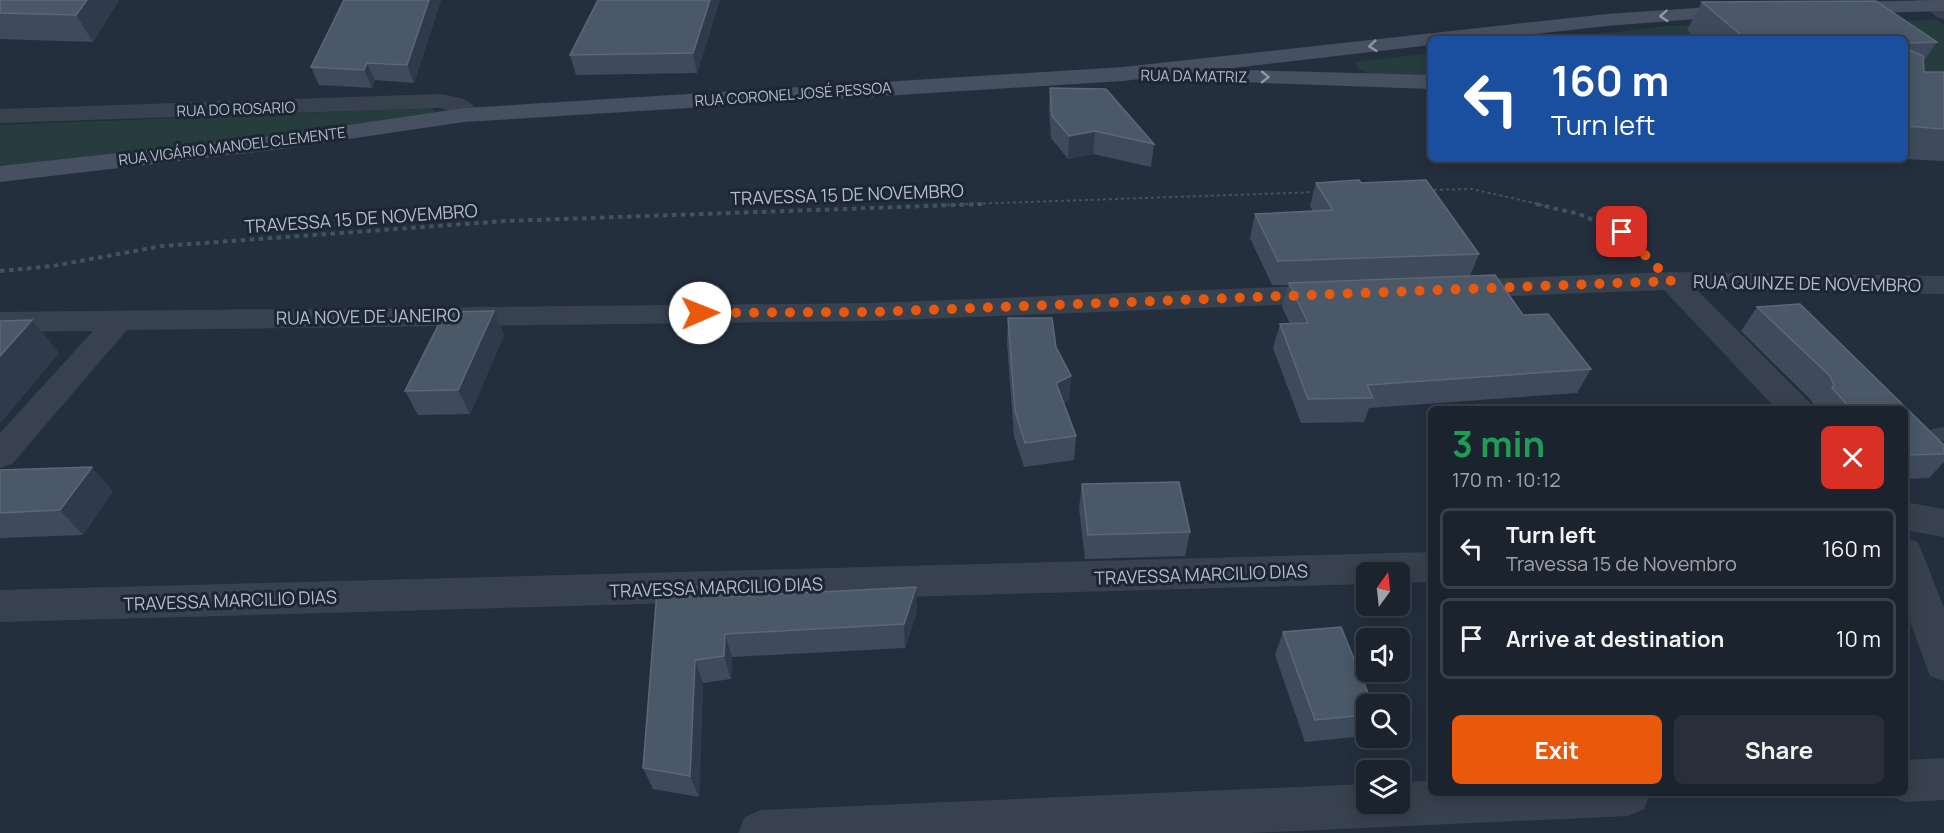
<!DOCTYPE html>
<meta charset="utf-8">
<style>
:root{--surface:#1b232e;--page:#282f3a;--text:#f1f3f6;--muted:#a0a4aa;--line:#39404a;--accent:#ea580c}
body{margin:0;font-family:Manrope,sans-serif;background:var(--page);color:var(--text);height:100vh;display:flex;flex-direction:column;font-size:22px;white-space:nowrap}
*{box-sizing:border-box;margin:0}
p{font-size:20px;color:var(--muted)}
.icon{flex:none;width:33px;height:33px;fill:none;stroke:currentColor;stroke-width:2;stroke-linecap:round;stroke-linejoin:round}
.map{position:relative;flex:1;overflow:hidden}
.drawer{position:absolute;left:1428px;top:406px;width:480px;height:390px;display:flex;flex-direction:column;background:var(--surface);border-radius:9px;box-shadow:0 3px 15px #0003,0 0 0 2px var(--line)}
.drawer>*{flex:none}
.guide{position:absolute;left:1428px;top:36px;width:480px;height:126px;border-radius:9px;box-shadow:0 3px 15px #0003,0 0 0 2px var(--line);background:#1a4fa0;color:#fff;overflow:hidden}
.needle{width:39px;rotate:15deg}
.controls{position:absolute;left:1356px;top:562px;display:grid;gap:12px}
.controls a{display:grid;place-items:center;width:54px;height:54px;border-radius:9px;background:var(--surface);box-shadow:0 3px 15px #0003,0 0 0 2px var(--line);font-size:30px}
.pin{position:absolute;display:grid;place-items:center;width:51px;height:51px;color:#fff;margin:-26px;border-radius:12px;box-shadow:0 3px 9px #0006}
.me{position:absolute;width:66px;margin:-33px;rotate:89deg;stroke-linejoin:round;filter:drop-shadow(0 0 4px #0008)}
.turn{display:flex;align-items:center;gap:21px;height:126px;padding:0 24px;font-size:27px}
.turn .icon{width:78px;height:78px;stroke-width:2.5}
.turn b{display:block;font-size:42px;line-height:51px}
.round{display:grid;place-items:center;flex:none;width:63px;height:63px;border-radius:9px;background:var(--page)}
.summary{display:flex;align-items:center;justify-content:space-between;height:102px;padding:0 24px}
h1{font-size:36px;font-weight:700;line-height:45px;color:#1e9e55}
.cta{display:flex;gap:12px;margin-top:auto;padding:12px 24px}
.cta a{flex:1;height:69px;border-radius:9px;background:var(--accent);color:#fff;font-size:24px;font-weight:700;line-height:69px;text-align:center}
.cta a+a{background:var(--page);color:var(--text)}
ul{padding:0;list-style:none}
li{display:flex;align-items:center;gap:18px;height:81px;margin:0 12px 9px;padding:0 12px;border:3px solid var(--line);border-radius:9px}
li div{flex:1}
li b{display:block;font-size:22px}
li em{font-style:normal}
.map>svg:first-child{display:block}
</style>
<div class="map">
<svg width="1944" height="833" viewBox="0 0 1944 833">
<rect width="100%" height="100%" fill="#242f3e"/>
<!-- green -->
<path fill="#263c3f" d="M1936,20l8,5v67h-26l-13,-53h-351l112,-13z
M1431,53v26l-61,-5 -13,-6 -1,-6z
M431,108l6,5 -8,6 -429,54v-48z"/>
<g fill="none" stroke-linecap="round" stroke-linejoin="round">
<!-- path-far1 -->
<path stroke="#3f5557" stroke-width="2" stroke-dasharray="3 3" stroke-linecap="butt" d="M1428,190l44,-1 71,16
M941,205l378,-13"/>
<!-- path -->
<path stroke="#3f5557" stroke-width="4" stroke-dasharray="4.5 4.5" stroke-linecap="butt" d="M1536,204l43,10 43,18 16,16
M0,271l53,-5 109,-20 344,-25 477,-17"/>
<!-- lane -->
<path fill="#38414e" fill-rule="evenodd" d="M1944,427v14l-12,-2 -3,-5 3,-5z"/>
<!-- street -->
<path fill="#38414e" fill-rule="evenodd" d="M1915,0h23l6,4v15l-7,-2z
M441,94c13,3 35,4 35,21l-4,5 -8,2 -8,-2 -4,-8 -11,-4 -441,15v-14z
M1671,272l273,4v18l-247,-4 112,112 4,8h-36l-113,-120 -205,8 -10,-3 -5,-6 5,-6 10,-3z
M1330,285l10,3 5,6 -5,6 -10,3 -458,18 -745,9 -115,134 -12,4v-35l93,-102 -93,1v-20l872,-9z
M1905,502l39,7v28l-39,-7z
M1905,538l13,4 26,66v73l-14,-5 -25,-68z
M1431,552v30l-31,1v-10h-34v11l-1366,38v-32z
M1944,758v42l-39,2 -16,-6 -1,-2h17v-34z
M1431,781v13h219l-6,15 -16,7 -377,17h-513l7,-16 16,-7 605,-26v20h34v-22z"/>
<!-- secondary -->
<path fill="#465061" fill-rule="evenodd" d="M1944,0v11l-105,3 -7,-2 -3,-4 3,-4 7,-2z
M1739,5l7,2 3,4 -3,4 -139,11 -116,13h-60v6l-308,36 -659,41 -183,27 -281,33v-16l281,-31 183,-27 659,-41 484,-53z
M1247,70l184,5v14l-192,-7 -3,-5 3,-5z"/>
</g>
<!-- wall -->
<path fill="#3f4b5c" d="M0,0h119l-26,42 -93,-3z
M441,0l-27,83 -39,-3 -3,8 -53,-3 -8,-18z
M720,0l-23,73 -121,2 -6,-20z
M1702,2l235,40 -14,20 1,10h20v89l-39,-2v-120h-208l-10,-9z
M1050,88l104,56 -3,23 -58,-13 -25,5 -17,-21 -2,-28z
M1316,183h45l118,71 -9,22 53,39 68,54 -14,24 -208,15 -5,14 -63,1 -28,-75 7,-24h10l-8,-17 6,-22h-16l-22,-47 5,-24 58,-3 -3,-5z
M1800,304l144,141v17l-15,16 -24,1v-69h-90l-4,-10 -70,-69 16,-24z
M494,311l10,24 -34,79 -52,1 -13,-24z
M1008,318l48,29 15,29 -2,24 -5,3 12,33 -2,24 -50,7 -10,-31 -7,-93z
M0,470l113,21 -30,44 -83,3z
M1082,484l108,48 -5,24 -100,3 -6,-51z
M657,591l73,6 187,14 -12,37 -173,9 -1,22 -28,4 -4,114 -46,-8 -10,-21z
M1283,632l83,73v27l-1,4 -60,6 -30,-87z"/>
<!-- shaded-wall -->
<path fill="#2f3b4b" d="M87,0h32l-26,42 -17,-27z
M429,0h12l-27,83 -7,-18z
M710,0h10l-23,73 -4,-20z
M367,63l8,17 -3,8 -8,-18z
M1095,131l-2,23 -25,5 1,-23z
M494,311l10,24 -34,79 -12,-24z
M32,320l27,33 -59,71v-68z
M1071,376l-2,24 -14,7 1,-24z
M92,467l21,24 -30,44 -23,-25z
M726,584l7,23 -7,-10z
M916,587l1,24 -12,37 -1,-24z
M725,634l7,23 -1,22 -7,-23z
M695,660l8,23 -4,114 -9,-21z"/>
<!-- building -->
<path fill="#4b5868" stroke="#5c6777" stroke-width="1.5" d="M0,0h87l-11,15 -76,-2z
M344,0h85l-22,65 -40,-2 -3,7 -53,-3z
M598,0h112l-17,53 -123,2z
M1876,1l61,41 -32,1v-4h-159l-44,-37z
M1905,48l18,8 1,16h20v57l-39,-3z
M1050,88l56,1 48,55 -59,-13 -26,5 -17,-20z
M1359,180l2,3 65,-3 53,74 -201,7 -23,-47 78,-4 -17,-27z
M1495,275l28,40 25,-1 43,55 -224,16 6,13 -65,1 -28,-75 28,-1 -19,-40z
M1800,304l144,141v9l-39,1v-45h-53l-20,-22 2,-3 -4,-9 -73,-69z
M494,311l-36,79 -53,1 40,-79z
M1008,318h44l4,29 15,29 -15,7 20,53 -51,7 -10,-32z
M32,320l-32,36v-35z
M92,467l-32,43 -60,3v-43z
M1179,482l11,50 -102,3 -6,-51z
M726,584v13l190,-10 -12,37 -179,10 -1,22 -29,4 -5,116 -47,-8 14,-177z
M1341,627l32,78h-7v10l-51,5 -32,-88z"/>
<!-- one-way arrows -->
<defs><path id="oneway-chevron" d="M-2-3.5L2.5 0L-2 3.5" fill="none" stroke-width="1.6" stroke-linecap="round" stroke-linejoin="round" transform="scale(1.5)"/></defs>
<g stroke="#8e96a5">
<use href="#oneway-chevron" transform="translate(1664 16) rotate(176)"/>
<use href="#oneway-chevron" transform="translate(1373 46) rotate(174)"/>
<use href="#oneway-chevron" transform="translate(1265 77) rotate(1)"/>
</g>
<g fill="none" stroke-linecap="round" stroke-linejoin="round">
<!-- route -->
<path stroke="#ea580c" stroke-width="10" stroke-dasharray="0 18" d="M700,313l172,-1 799,-31 -49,-49"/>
</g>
<g text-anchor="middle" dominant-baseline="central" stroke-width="6" stroke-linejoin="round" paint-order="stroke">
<!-- far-street labels -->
<g font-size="15" fill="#b4bcc9" stroke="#1d2633">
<text transform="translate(1194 76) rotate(1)">RUA DA MATRIZ</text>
<text transform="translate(793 94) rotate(-4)">RUA CORONEL JOSÉ PESSOA</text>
<text transform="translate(236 109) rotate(-2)">RUA DO ROSARIO</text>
<text transform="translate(232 146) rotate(-7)">RUA VIGÁRIO MANOEL CLEMENTE</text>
</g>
<!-- street labels -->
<g font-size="18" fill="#b4bcc9" stroke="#1d2633">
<text transform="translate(847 194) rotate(-2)">TRAVESSA 15 DE NOVEMBRO</text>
<text transform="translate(361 218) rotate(-4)">TRAVESSA 15 DE NOVEMBRO</text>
<text transform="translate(1807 283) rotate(1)">RUA QUINZE DE NOVEMBRO</text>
<text transform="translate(368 316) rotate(-1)">RUA NOVE DE JANEIRO</text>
<text transform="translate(1201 574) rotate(-2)">TRAVESSA MARCILIO DIAS</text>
<text transform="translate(716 587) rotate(-2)">TRAVESSA MARCILIO DIAS</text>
<text transform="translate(230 600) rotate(-2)">TRAVESSA MARCILIO DIAS</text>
</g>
</g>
</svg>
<div class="controls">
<a><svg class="needle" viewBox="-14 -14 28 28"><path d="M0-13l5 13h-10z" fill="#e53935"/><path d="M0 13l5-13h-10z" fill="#a0a4aa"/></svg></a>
<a><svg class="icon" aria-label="sound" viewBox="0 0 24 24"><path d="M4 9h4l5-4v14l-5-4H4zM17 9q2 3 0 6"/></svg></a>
<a><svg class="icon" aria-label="search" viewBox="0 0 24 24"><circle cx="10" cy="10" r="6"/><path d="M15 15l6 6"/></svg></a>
<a><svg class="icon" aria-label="layers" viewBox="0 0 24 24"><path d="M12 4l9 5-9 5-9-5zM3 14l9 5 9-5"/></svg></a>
</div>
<div class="pin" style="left:1622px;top:232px;background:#d93025"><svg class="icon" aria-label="arrive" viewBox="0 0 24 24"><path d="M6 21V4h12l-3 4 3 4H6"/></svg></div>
<svg class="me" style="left:700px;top:313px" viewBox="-20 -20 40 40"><circle r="19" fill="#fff"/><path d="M0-13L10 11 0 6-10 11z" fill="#ea580c"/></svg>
<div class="guide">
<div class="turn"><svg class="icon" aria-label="left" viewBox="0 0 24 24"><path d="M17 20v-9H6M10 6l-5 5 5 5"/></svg><div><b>160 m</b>Turn left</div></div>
</div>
<section class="drawer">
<div class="summary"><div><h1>3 min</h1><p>170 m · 10:12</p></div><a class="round" style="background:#d93025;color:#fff"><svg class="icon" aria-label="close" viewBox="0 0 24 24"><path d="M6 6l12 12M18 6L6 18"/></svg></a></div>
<ul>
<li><svg class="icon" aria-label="left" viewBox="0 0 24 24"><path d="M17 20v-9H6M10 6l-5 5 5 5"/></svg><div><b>Turn left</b><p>Travessa 15 de Novembro</p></div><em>160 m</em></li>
<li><svg class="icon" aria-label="arrive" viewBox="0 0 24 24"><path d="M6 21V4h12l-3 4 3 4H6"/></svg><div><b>Arrive at destination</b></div><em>10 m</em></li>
</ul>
<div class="cta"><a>Exit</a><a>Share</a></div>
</section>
</div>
